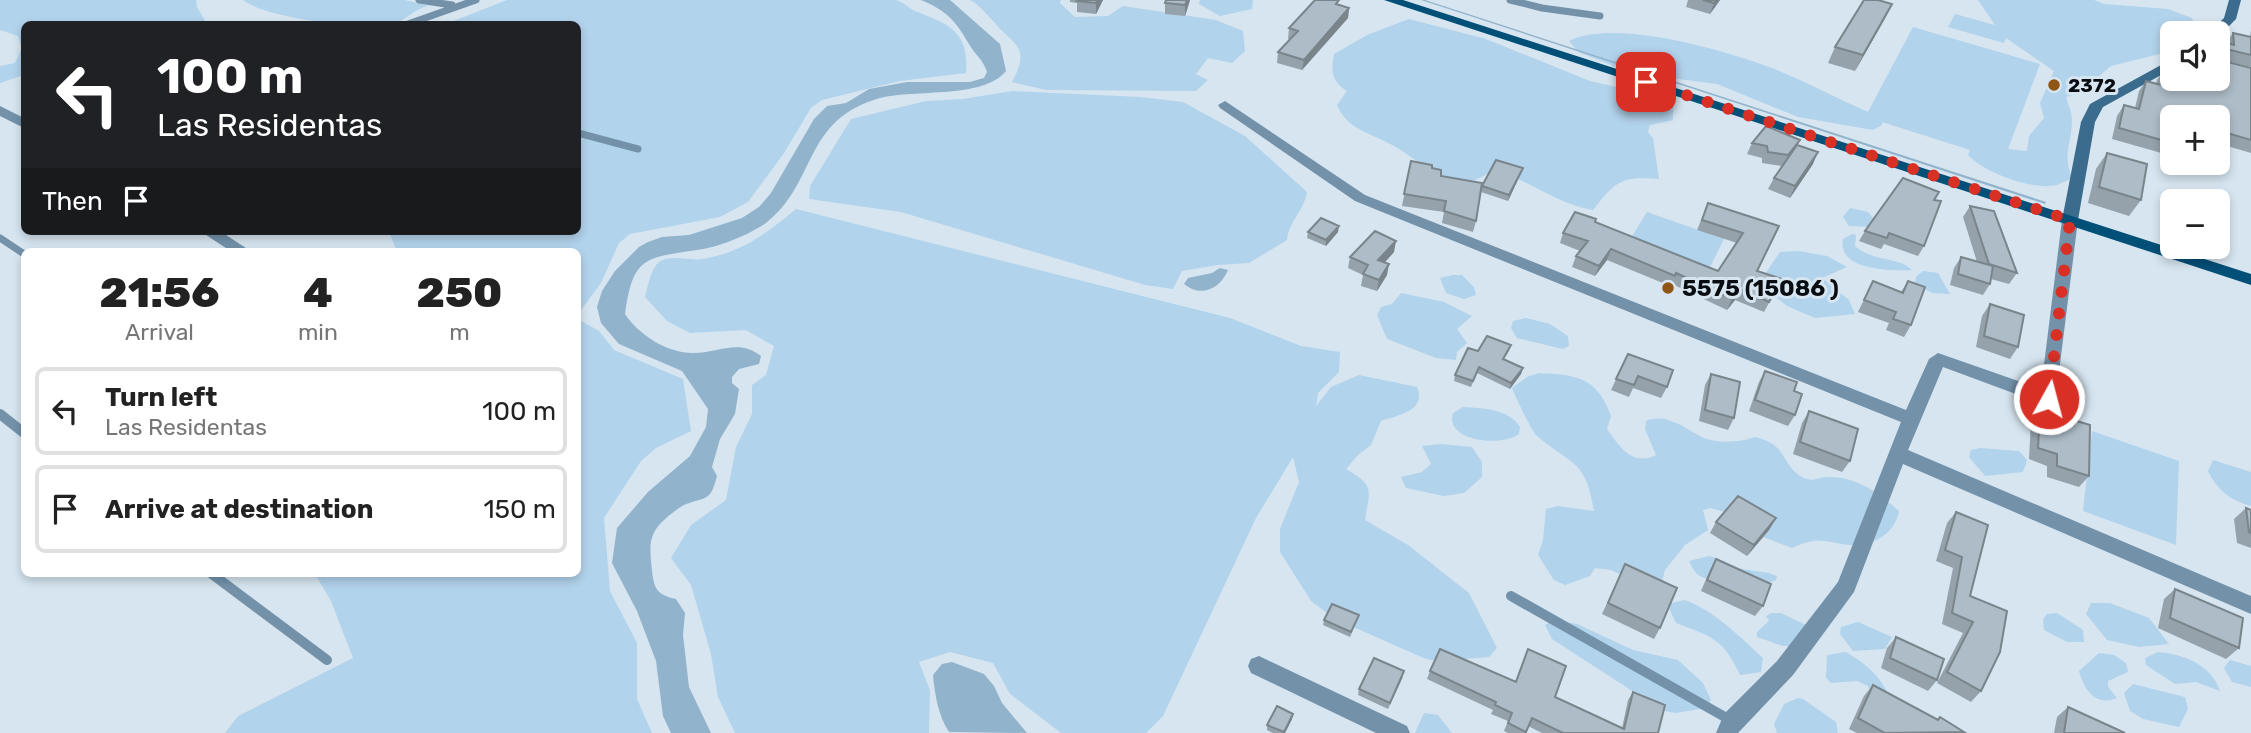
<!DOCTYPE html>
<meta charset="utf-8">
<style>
:root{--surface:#fff;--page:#f6f6f6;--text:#222;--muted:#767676;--line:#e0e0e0}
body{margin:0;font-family:Rubik,sans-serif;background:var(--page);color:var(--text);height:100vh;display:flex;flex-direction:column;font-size:26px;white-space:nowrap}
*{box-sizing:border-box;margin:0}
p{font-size:23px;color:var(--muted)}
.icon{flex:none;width:38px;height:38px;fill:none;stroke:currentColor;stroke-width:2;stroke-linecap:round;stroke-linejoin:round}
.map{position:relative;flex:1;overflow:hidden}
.sheet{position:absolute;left:21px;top:248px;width:560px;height:329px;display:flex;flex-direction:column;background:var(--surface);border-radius:10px;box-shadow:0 4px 10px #0003}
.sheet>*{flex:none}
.guide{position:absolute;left:21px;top:21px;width:560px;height:214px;border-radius:10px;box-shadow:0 4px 10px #0003;background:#202124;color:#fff;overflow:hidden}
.buttons{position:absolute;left:2160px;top:21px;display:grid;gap:14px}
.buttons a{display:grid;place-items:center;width:70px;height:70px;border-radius:10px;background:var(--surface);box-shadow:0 4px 10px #0003;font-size:35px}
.pin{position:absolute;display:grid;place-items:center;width:60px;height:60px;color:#fff;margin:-30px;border-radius:14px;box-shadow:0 4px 10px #0006}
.me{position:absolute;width:77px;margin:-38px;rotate:7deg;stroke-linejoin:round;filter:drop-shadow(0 0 5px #0008)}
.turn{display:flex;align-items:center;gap:24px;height:147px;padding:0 21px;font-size:32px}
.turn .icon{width:91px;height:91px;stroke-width:2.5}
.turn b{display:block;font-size:49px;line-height:60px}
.then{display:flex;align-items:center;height:66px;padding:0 21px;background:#0003;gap:14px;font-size:26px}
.eta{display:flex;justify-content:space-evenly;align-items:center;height:119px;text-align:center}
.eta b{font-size:42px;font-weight:800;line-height:49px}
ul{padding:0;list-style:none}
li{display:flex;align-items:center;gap:21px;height:88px;margin:0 14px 10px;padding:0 7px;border:4px solid var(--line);border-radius:10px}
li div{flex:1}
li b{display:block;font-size:26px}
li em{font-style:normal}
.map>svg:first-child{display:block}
</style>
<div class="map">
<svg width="2251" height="733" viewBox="0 0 2251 733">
<rect width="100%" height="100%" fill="#d6e5f0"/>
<!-- green -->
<path fill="#b2d3ec" d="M0,0h196l1,7 10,17h-183v51l-24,8v-17l15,-3 7,-15 -4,-12 -18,-6z
M243,0h162l24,6c-13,1 -24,16 -38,18 -32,5 -123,-5 -148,-24z
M507,0h389c8,2 12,8 19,11 35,14 54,20 51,62l-66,8 -78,19 -11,8 -27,45 -36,49 -28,15 -90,17 -11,9 -18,40 -23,31v-62h-181l-8,-21h189v-207h-132z
M970,0h91l-1,3 15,14 33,-1 15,-10 93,14 27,11 2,20 -13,12 -24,-5 -12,16 12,6 -12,11 -150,-1 -34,-8c20,-36 1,-37 -18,-60 -9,-9 -13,-16 -24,-22z
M1200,0h53l-1,9 -32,7 -21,-12z
M1978,0h116l10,4 64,5 24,9 6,13 -26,2v18l-61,15 -13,11 -10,14 -22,6c2,7 6,16 6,23 0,23 -10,33 0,58 -4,2 -10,5 -15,7 -24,6 -74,-13 -89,-30l2,-5 -88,-28v3l-9,5 -75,-13 -81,-33 -85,-11 -54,-21 -9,-11c47,-24 167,12 215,32 29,12 56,27 84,39l45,-85 127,37 -32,85 19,2 2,-15 15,-18 -4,-15 14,-32 -48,-33 -2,5 -56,-16 7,-13 40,11z
M1409,19l77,20 104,42 83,19v20l-23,5 -2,7 5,6 6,41c-38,-3 -43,2 -66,31 -35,-6 -63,-29 -97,-40l-44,21c-17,-14 -34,-31 -53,-42 -23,-15 -51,-17 -62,-44l10,-14c-16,-10 -16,-20 -13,-37l33,-19z
M1012,91l129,6 42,5 62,34 62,56c-3,19 -18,29 -20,48l-38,23 -31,2 -36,6 -9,18 -28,-4 -244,-73 -92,-13 1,-13 41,-67 75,-18 37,-2z
M1850,208l18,4 6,7 -1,8 -24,-1 -6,-9z
M796,209l434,109 71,28 39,6 -1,20 -21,21 -2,13 15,-19 28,-12 58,12c10,24 -19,28 -36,34l-10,24 -13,10 -12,14c29,17 24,20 19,51l43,25 61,48 28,55 -8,9 -51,4 -12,-2 -91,-40 -24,-18 -31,-49v-23l19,-47 -6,-25 -37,61 -93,198 -17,17h-85l-51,-39 -17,-31 -43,-11 -31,10 11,28 -1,43h-194l-17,-36 -7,-43 -20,-69 -20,-27 20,-33 35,-25 10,-53 16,-33v-29l14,-10 8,-29 -28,-16 -56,3 -23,-12 -22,-24c3,-11 5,-27 14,-35 12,-8 30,-1 43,-3 39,-6 65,-26 94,-50z
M1647,212l77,27 -14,28 -79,-29z
M1852,234l4,1 -1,11c20,17 43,10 57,24 -20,1 -75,1 -69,-31z
M1799,251l28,5 20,11 -25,11 27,22 6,14 -40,4 -28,-12 -15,-12 -7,-20 15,-22z
M1923,271l15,2 12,21 -18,-1 -17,-10 1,-6z
M1453,275h9l12,12 2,8 -12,4 -18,-6 -6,-15z
M1401,293l43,9 28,14 -15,13 10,14 -10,9 -1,8 -20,-2 -49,-19 -10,-24 4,-8 11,-3z
M1526,318l24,6 18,12 1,10 -6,3 -46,-11 -6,-10 2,-7z
M578,319l21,12 15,19 69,29 8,52 -35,17 -15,13 -37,57 6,73 27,52v56l15,34h-427l13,-17 115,-58 -22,-57 -16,-27h263z
M1539,373c38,2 58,4 72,43l-4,13c12,17 25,38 49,26l-11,-26 1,-8c21,-9 41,9 58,17 15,6 37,4 51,-1 34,8 25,27 47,40 11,6 15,0 26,0 28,-1 51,16 71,34 -4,23 -26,35 -48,34 -12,0 -26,-6 -38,-4 -7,1 -14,4 -21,7l-34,-13 -12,-15 -21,-8 -15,-4 -7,2 5,20 -23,15 -20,25 -8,31 -35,-26 -11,-5 -16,-2 -5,8 -25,9 -11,-5 -16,-25 5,-15 3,-31 12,-3 36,5c-8,-52 -23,-46 -57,-75 -5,-4 -22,-40 -25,-48l15,-11z
M1463,407c20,1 46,2 57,20l-1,7c-16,13 -75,8 -66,-21z
M2092,431l87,30 -3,84 -93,-34z
M1441,444l31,3 10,15v15l-18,16 -20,3 -38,-8 -5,-11 21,-5 9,-8 -9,-18z
M1980,448l39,3 8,9 -4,12 -38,4 -16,-19 2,-7z
M2213,460l38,12v34c-20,-5 -34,-16 -43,-35z
M1709,556c13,3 27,13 39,14 12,2 18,1 29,6l-1,4c-11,7 -67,3 -78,-5 -4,-3 -7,-10 -9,-14z
M1685,600c31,12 54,36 78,58l-2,14 -21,3c-17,-37 -28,-38 -64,-52l-9,-19z
M2091,603h19l39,15 20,26 -30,3 -32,-7 -21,-26z
M1771,613h10l25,12 -15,21h-8l-26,-9v-5l12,-11 -3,-5z
M2057,613l26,17 1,12h-17l-23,-12 -1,-11 4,-5z
M1554,620l23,4 56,26 45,10 25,23 8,17 -5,8 -30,5 -22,-4 -14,-13 -88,-57 -7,-14z
M1858,622l34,15 -7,12 -32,2 -13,-17 1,-7z
M1846,652c22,13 38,27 46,52l-20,-5 -4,-13 -11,-5 -26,2 -5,-5 1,-23z
M2158,652c25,2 54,13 62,39l-24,-9 -21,2 -29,-19 -1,-7z
M2099,653l15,2 12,8 2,9 -20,9v6l9,11c-21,9 -33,-8 -38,-27z
M2230,660l21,6v21l-19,-5 -8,-14z
M2133,684l52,13 3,12 -9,18 -36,-8 -13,-8 -6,-18z
M1798,698l5,1 33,23 2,11h-61l-3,-9 10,-20z
M1424,713l14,2 14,18h-37z"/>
<!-- water -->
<path fill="#92b3cc" d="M921,0h29l50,44 6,27c-22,28 -91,18 -126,27 -78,22 -62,84 -114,125 -17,12 -49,25 -69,27 -52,8 -64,6 -72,64 14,21 42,39 68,39 25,0 46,-15 68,3l-2,8 -20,5 -7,8v6l7,6 -4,25 -15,25 -8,28 5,9c-7,27 -11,20 -33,29 -4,2 -9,6 -13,9 -23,18 -22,29 -19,57 2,19 6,24 24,28l9,14 -2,22 6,52 22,46h-40l-8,-17 -7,-55 -19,-50 -25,-48 5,-35 31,-36 42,-36 16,-29 2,-18 -26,-38 -63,-27 -18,-21 -4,-16 5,-16 13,-20 24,-24 9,-5 14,-5 27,-2 53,-17 17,-11 12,-14 43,-74 13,-13 19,-3 23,-14 38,-7h63l14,-4 3,-6c-4,-13 -12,-17 -18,-28 -14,-24 -22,-33 -48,-44z
M1421,0h4l621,202 -1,2z
M1220,268l8,2c-8,19 -27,28 -44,14l4,-6 24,-5z
M952,662l32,12 10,12 8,17 25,30 -78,-1c-11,-17 -14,-37 -16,-57l9,-11z"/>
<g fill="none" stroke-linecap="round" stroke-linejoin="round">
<!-- lane-far1 -->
<path stroke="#7392aa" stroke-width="7" d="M419,0l33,5
M1510,0l32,8 58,8
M408,24l68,-24
M578,133l60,16
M0,238l24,16"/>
<!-- lane -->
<path stroke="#7392aa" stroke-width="10" d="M0,414l24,19
M212,574l115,86
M1511,596l221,125"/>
<!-- street -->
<path fill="#7392aa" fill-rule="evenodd" d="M1225,101l140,94 541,215 23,-51 9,-6 103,36 21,-169 8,-5 5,2 3,3 -23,184h-12l-100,-37 -35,83 343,146v18l-348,-150 -49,128 -61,83 -55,58h-22l8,-19 53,-53 61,-79 63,-160 -546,-221 -135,-93 -2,-3z
M0,106l24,12v10l-24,-12z
M200,231h20l32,21h-20z
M1259,656l148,70 3,7h-34l-125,-60 -3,-7 3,-7z"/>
<!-- secondary -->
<path fill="#3b6b8d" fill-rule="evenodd" d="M2229,0h12l-5,19 -17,17 -2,-3h-9l16,-15z
M2172,59v10l-69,38 -8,15 -17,98 -8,5 -5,-2 -3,-3 19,-98 9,-18z"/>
<!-- primary -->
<path fill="#024f77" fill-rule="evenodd" d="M1384,0h19l848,274v11z"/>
</g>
<!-- wall -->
<path fill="#95a2ab" d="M1070,0h33l-7,14 -19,-2v-9l-7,-1z
M1190,0l-5,16 -20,-2v-11z
M1688,0h32l-10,14 -24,-7z
M1338,5l11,3 -1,10 -46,52 -25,-7 1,-11 12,-13h-2l1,-11z
M1884,20l-29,51 -27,-8 7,-16z
M2251,30v37l-32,-8 1,-6 13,-20 17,4z
M2224,61l27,7v85l-34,-10v-26h-45v39l-60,-17 5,-23 7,-11 11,3 4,-17 7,-10 10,3 1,-4 7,-10 53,9v-9z
M1800,140l-2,5 15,19 -23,34 -22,-9 6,-11 8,-12 -20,-3v-5l-15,-4 5,-11z
M2107,153l34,47 -12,16 -41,-13 8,-34z
M1411,161l21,7 9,8 35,45 -3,11 -31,-9 2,-11 -42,-6z
M1523,168l-2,5 -13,28 -27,-9 1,-6z
M1934,200l-10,46 -6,10 -34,-12 -3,5 -22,-8 6,-10z
M1708,203l71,23 -22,45 25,8 -18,33 -29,-12 -8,10 -55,-26 -2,2 -63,-26 -12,16 -23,-9 4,-11 4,-5 -20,-8 3,-10 32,-10 123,48 19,-28 -40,-13z
M1970,206l47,67 -8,11 -18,-5 -1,5 -7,11 -33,-10 4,-17 7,-11 16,5 -14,-45z
M1308,232h30l-12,14 -19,-8z
M1394,252l-9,10 2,13 -10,16 -16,-5 2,-11 -15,-7 2,-11z
M1873,281l28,11 7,-11 3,44 -7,12 -18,-7 3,-7 -31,-11z
M1990,304l28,43 -8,12 -34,-12 6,-31z
M1478,351h31l-5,8 19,9 -2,6 -11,15 -33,-16 -6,14 -17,-6 1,-6z
M1628,354l39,33 -6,11 -28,-10 -4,9 -18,-7z
M1765,371l29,20 1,24 -7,11 -39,-15 10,-29z
M1711,374l23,44 -6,12 -29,-9 6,-36z
M2040,410l49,66 -10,11 -32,-10v-11l-18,-7 2,-38z
M1809,411l41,50 -8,11 -49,-18 9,-31z
M2246,508l5,2v38l-14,-5 -3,-24z
M1956,512l14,84 11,95 -10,11 -34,-19 26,-50 -21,-9 11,-56 -17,-7 11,-38z
M1776,518l-7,12 -22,26 -37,-23 6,-11z
M1716,559l47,47 -8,10 -54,-25 9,-21z
M1620,575l40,53 -6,11 -52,-25z
M2175,589l64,59 -13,11 -68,-31 6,-29z
M1359,615l-9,22 -27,-12 1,-5z
M1896,637l41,43 -9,11 -47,-23 6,-20z
M1524,658l31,39 67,31 6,-28 5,-8 25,41h-116l-14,-7 -2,7h-18l-4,-2 4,-10 -17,-7 2,-4 -66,-31 3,-8 85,11z
M1403,677l-15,32 -30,-14 1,-6z
M1873,685l64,34 3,-2 24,16h-107l-8,-4 15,-33z
M2068,707l57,26h-71l3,-16z
M1293,714l-1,5 -7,14h-12l-6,-3v-5z"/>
<!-- shaded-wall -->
<path fill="#79848b" d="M1097,0h6l-7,14v-11z
M1187,0h3l-5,16v-11z
M1716,0h4l-10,14 4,-11z
M1892,4l-8,16 -29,51 8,-16z
M1349,8l-1,10 -46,52 2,-10z
M1818,152l-5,12 -23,34 5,-12z
M1523,168l-2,5 -13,28 1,-6z
M1339,226l-1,6 -12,14v-6z
M1396,241l-2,11 -18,20 2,-12z
M1611,249l-4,11 -12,16 4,-10z
M1389,264l-2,11 -10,16 2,-11z
M1740,289l-5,11 -8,10 5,-11z
M1523,368l-2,6 -11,15 1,-6z
M1776,518l-7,12 -22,26 7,-11z
M1293,714l-1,5 -7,14h-1z"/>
<!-- building -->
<path fill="#adbcc7" stroke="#79848b" stroke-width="2" d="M1078,0h19l-1,3 -19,-2z
M1166,0h21l-2,5 -20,-2z
M1315,0h24l-3,4 13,4 -45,52 -26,-8 20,-21 -9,-3z
M1703,0h13l-2,3z
M1864,0h14l14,4 -29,51 -28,-8z
M2233,33l18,4v18l-25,-6 1,-6 7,2z
M2224,61l27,7v72l-34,-10v-13h-45v26l-53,-15 5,-23 15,4 7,-28 15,4 3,-15 5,2 3,-3v10l45,-1 4,1z
M1766,126l34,14 -12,15 -20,-3 -1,-6 -15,-3z
M1797,145l21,7 -23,34 -21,-8z
M2107,153l40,11 -6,36 -42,-13z
M1496,160l27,8 -14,27 -27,-9z
M1411,161l21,4v3l9,2v6l41,7 -6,38 -32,-10 2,-10 -42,-7z
M1903,178l36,14 -5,8 7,1 -17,45 -35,-13 -2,5 -22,-7z
M1708,203l71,23 -22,45 25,8 -13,23 -29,-13 -8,10 -56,-26 -1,3 -64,-27 -12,17 -23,-10 12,-15 -25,-8 12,-21 21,7 -1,3 123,49 25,-38 -41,-13z
M1970,206l24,5 23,62 -28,-9z
M1321,218l18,8 -13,14 -18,-8z
M1375,231l21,10 -18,19 11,4 -10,16 -16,-6 5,-9 -18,-8z
M1961,257l32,9 -3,18 -32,-10z
M1873,281l30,12 5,-12 17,6 -14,38 -18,-6 3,-7 -32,-12z
M1990,304l34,11 -6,32 -34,-11z
M1487,336l24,9 -8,14 20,9 -12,15 -32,-16 -6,14 -18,-6 13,-27 10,3z
M1628,354l45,16 -6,17 -29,-11 -4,9 -18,-6z
M1765,371l32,11 -3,9 8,3 -7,21 -40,-15z
M1711,374l29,8 -6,36 -29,-8z
M2040,410l50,15 -1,51 -32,-10v-12l-19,-6z
M1809,411l49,18 -8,32 -50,-19z
M1738,496l38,22 -22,27 -38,-23z
M2246,508l5,2v23l-2,-1z
M1956,512l32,13 -18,71 37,15 -7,41 -19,39 -34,-19 26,-50 -21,-9 10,-56 -17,-7z
M1716,559l55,25 -8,22 -56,-26z
M1625,564l52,24 -17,40 -52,-25z
M2175,589l68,29 -4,30 -69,-30z
M1332,604l27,11 -8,17 -27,-12z
M1896,637l48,22 -7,21 -47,-22z
M1440,649l76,33 12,-33 38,17 -11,31 69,32 9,-37 32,13 -7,28h-95l-31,-15 -6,14 -18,-9 4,-10 -17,-8 1,-3 -66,-31z
M1374,658l30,13 -14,32 -31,-14z
M1873,685l65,35 2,-3 24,15 -79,1 -27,-15z
M1277,706l16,8 -9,18 -17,-7z
M2068,707l57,26h-61z"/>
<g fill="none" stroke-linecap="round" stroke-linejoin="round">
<!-- route -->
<path stroke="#d93025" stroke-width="12" stroke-dasharray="0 21.6" d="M1646,82l424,138 -21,179"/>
</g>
<!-- markers -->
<g fill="#905414" stroke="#d6e5f0" stroke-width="2.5">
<circle cx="2054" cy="85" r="7"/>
<circle cx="1668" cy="288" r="7"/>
</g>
<g text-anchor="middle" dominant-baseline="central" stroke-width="6" stroke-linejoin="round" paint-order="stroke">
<!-- far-poi labels -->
<g font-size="19" font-weight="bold" fill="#080c10" stroke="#d6e5f0" text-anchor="start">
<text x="2068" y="85">2372</text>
</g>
<!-- poi labels -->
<g font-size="23" font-weight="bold" fill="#080c10" stroke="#d6e5f0" text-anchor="start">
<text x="1682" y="288">5575 (15086 )</text>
</g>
</g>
</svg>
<div class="buttons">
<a><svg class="icon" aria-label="sound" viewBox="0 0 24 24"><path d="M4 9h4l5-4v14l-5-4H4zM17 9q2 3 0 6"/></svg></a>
<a>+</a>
<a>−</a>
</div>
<div class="pin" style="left:1646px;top:82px;background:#d93025"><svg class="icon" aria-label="arrive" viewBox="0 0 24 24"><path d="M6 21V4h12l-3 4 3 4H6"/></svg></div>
<svg class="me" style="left:2049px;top:399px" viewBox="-20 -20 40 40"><circle r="17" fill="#d93025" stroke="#fff" stroke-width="3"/><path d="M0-11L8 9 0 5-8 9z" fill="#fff"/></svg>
<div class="guide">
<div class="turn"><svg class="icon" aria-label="left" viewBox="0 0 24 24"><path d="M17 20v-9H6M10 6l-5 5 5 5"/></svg><div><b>100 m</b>Las Residentas</div></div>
<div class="then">Then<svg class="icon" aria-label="arrive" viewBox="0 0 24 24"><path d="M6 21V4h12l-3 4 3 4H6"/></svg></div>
</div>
<section class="sheet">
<div class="eta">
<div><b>21:56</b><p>Arrival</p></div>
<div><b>4</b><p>min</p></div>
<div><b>250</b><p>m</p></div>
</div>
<ul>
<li><svg class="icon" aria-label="left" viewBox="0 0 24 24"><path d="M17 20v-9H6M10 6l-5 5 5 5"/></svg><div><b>Turn left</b><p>Las Residentas</p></div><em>100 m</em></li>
<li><svg class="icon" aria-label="arrive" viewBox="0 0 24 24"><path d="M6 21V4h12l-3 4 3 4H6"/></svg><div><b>Arrive at destination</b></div><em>150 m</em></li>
</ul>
</section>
</div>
